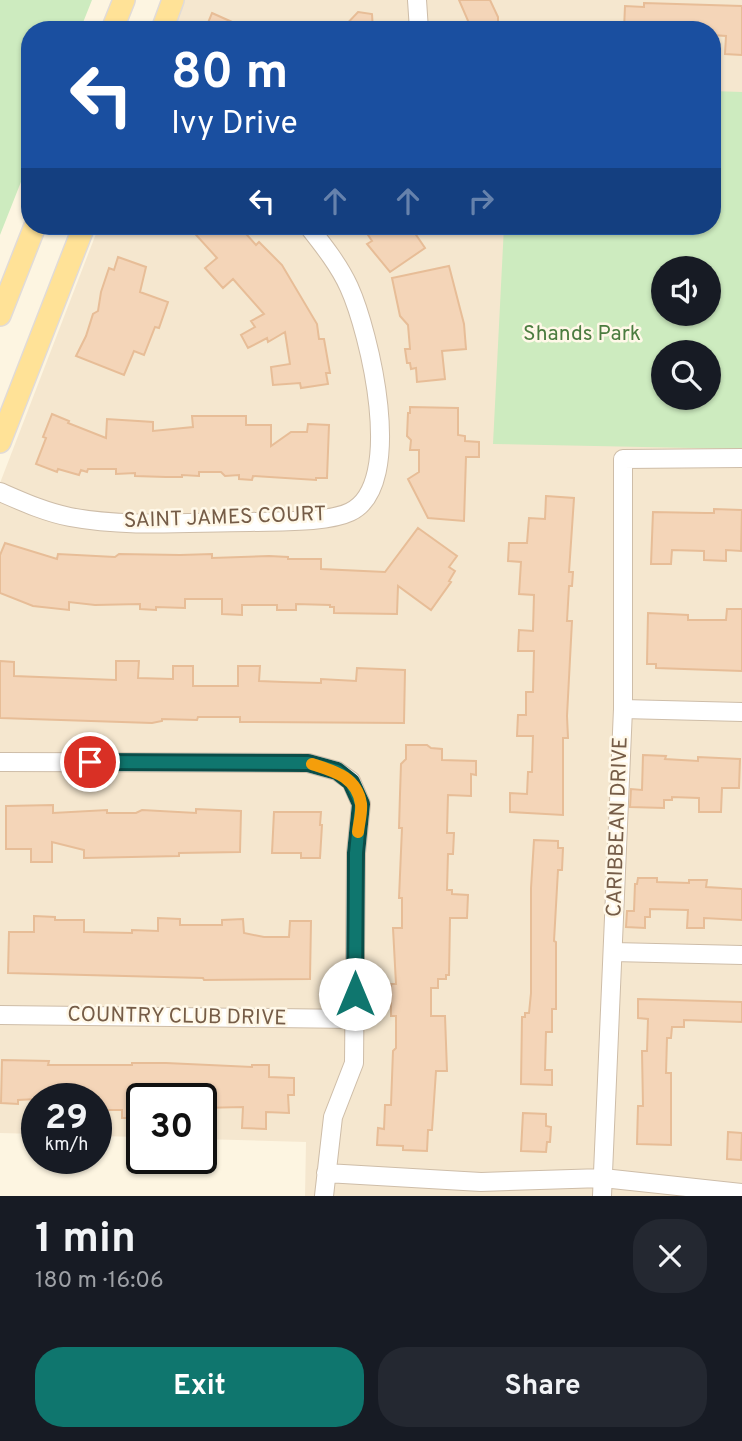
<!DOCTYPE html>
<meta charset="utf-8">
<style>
:root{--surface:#171b24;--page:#242831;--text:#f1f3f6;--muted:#9ea1a6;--accent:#0f766e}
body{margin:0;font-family:Overpass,sans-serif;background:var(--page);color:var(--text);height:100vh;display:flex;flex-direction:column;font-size:26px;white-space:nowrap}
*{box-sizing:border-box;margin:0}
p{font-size:23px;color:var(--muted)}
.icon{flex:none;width:38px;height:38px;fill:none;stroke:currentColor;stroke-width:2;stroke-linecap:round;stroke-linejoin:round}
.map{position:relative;height:1196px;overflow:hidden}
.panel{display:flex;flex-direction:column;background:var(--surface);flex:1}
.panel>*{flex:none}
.hud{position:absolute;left:21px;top:21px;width:700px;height:214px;border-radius:28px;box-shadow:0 2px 5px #0004;background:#1a4fa0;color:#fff;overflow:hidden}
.buttons{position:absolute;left:651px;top:256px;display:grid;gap:14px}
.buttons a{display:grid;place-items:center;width:70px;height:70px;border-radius:50%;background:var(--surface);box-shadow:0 2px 5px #0004;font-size:35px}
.speed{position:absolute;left:21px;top:1083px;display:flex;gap:14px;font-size:35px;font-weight:700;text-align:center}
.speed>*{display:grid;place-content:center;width:91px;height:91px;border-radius:50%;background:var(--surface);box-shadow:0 2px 5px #0004;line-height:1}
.speed small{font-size:18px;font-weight:400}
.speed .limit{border:4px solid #111;border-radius:10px;background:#fff;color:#111}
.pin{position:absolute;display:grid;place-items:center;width:60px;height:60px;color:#fff;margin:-30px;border:4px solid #fff;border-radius:50%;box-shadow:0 2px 7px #0007}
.me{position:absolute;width:77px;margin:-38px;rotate:0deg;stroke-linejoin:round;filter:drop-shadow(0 0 5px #0008)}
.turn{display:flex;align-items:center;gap:24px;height:147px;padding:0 35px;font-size:32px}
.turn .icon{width:91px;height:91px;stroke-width:2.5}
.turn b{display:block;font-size:49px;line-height:60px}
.lanes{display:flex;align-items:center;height:66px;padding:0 35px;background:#0003;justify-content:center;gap:35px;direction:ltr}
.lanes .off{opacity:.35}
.round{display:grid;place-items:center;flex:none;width:74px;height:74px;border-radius:28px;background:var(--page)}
.headline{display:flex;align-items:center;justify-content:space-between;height:119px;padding:0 35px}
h1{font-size:42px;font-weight:700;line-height:52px}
.cta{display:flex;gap:14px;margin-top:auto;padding:14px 35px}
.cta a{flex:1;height:80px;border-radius:28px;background:var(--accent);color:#fff;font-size:28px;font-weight:700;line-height:80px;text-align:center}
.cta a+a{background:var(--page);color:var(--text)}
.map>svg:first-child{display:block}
</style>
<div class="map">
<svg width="742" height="1196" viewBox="0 0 742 1196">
<rect width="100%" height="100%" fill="#fdf5e1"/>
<!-- residential -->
<path fill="#f5e7cf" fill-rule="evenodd" d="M185,0h557v1196h-437l1,-54 -105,-3v-40h-59v38l-46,-1v-37h-59v35l-37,-1v-650l99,-257h613v-196h-538zM663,268h46v45h-46zM663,352h46v45h-46z"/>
<!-- green -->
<path fill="#cdebbf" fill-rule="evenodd" d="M0,0h92l-12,30h-50v129l-30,76z
M712,91l30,1v357l-249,-5 11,-218h208zM663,268h46v45h-46zM663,352h46v45h-46z"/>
<!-- building -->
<path fill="#f4d5b8" stroke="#e7bd97" stroke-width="2" d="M459,0h31l8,17v13h-26z
M644,3l98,3v49l-17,-1 1,-18 -14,-1v-5h-88l1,-24 19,1z
M358,12l14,2 1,16h-32z
M212,13l38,17h-45z
M188,226h51l17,19 3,-3 23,23 35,59 2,15h5l6,34h-4l2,11 -27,4 -1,-5 -27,2 -2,-18 19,-3 -5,-32 -17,10 -1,-4 -19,10 -7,-13 14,-8 -4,-6 13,-7 -31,-35 -10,9 -18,-20 12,-10z
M374,226h36l15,22 -35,24 -23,-28 5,-3 -6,-9z
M118,257l28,10 -6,25 28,10 -9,26 -4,-1 -11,28 -10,-4 -10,24 -48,-19 10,-20 7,-22 5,-3 3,-19 8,-24 5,2z
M449,266l15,58 2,25 -24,2 3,28 -28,3 -1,-14 -5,1 -1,-6h-3l-2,-14h5l-2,-24 -8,-9 -8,-38z
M410,407l48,1v27l7,1v5l14,1v15h-13l-2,64 -36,-3 -20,-39 11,-7v-22h-9l1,-10 -4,-4 1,-23h2z
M52,414l17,7 -1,2 38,15 1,-19 46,3v9l40,-4 -1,-11h54v9h25v21l20,-14h16l1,-8 21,1 -2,53h-11v2l-63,-4 -1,4 -13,-1v-4l-14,1 -4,-4h-22v4l-17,-1v2h-16l-31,-1v-3l-19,1v-5h-28l-1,3 -6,-2 -2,5 -21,-6 -1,3 -21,-8 10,-26 -3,-1z
M546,496l28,2 -5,74h4l-1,14h-3l-2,35h5l-5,95 1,22h-5v77l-53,-3v-19l17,1 1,-22h4l1,-36h-16l1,-21h8v-23h7l1,-41h-16l1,-21 14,1 1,-36 -15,-1 2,-32 -13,-1 1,-18h18l2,-25 16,1z
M714,509l28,1 -1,41 -15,-1v11l-22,-1v-9l-32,-1 -1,14h-20l2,-52 53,1h8z
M418,528l39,28 -8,11 6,4 -6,10 2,1 -20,28 -33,-24 -1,28 -63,-1v-6h-4v-2l-34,-1v6h-19v-5h-35v10l-20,-1v-15h-37v9l-29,-1v3l-16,-1v-5l-45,1 -26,-3v8l-36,-4 -33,-13v-38l5,-12 52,16 1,-5 57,3 4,-3 61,1 32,-1v4l57,-2 19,1v2h33v10l64,3z
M727,609h15v62l-86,-3v-4h-9l1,-51 40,2v5h38z
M0,661l14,1v14l102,4v-19h23l-1,17 35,1v-13h20v20h45v-20h22l-1,15 25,1 37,1v-4l35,2 1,-13 48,2 -1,53 -164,-1v-5h-42l-1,3 -35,-1v2l-10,2 -152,-5z
M406,745h21l4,3 11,1v11l34,1v14l-5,-1v22l-23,-1 -1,38h7l-1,21h-5l-1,36h5v4l16,1 -1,23h-17l-1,57h-3v4h-8v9h-7v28h14l2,55h-11l-4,59h-4l-1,21 -24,-1v-4l-26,-1 1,-17 6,1 1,-24h6l2,-54 3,-3v-32h-5v-32h5l-3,-56h9v-30h-3l3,-70h-3l1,-34 1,-30 5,-5z
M643,755l23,1 -1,3 33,2v-4l42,2 -1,29h-17l-1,24h-22v-14l-27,-1v3h-8v8l-34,-1 1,-18 11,1z
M53,805v8l54,-3v3h29l6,-3 54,3v-4l45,2 -1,41 -61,1v3l-95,2v-8l-32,-8v20h-21v-13h-25v-43z
M274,812h47l-1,13h2l-2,33h-19v-5h-29z
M534,840l24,1v7h5l-1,22h-4l-4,71 2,1v67h-4v23h-6l-1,38h7v15l-31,-1 1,-67h3v-4h4l2,-20v-105z
M638,878h19v4l32,1v-3h18l-1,7 36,2v31l-38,-2v10h-17l1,-18 -38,-1v8h-5v11l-19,-1 1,-16h7l1,-27h2z
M34,916l21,1v3h29v12l48,1v-3l26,1v-13l22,1v6h42v-5l21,-1 1,14 20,4h25l1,-16h21l-1,58 -106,1 -1,-2 -195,-5 1,-41h25z
M638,999l104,3v20l-58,-2v7h-12l-1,11h-4l-1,35h5v72l-34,-1 1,-38h5l-1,-55h5l1,-32 -10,-1z
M2,1060l47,1 -1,4h84v-2h34l86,4v-2h17v12l25,1v17h-6l1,18 -23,-1v17l-24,-1 1,-21 -42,1v-9h-59v19h-20v-8h-26v-11h-59l-19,1v4l-17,-1z
M523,1113l23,1v12l5,1 -1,15h-3l-1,10 -25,-1z
M728,1132l14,1 -1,27 -14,-1z"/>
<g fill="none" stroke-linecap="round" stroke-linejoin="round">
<defs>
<path id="minor" d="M417,0l2,30
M0,492c23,10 45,20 70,25 58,11 121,5 180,5 27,-1 77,1 100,-10 57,-27 19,-181 -1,-225 -10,-22 -26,-42 -41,-61
M623,709l119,3
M0,762l308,1 29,8 14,10 10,23 -5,49 -2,210 -21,54 -9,79
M613,952l129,3
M0,1015l355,4
M326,1173l155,9 122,-4 139,15
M602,1196l21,-487v-250l119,-1"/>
<path id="major" d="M112,30l12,-30
M162,30l11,-30
M0,315l35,-89
M0,442l84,-216"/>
</defs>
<!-- minor casing -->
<use href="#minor" stroke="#cebda8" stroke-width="20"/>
<!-- major casing -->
<use href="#major" stroke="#e1dbd7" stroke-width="24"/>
<!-- minor -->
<use href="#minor" stroke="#fff" stroke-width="18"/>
<!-- major -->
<use href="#major" stroke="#ffe297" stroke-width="21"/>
</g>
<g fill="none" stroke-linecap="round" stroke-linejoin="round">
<defs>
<path id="route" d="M90,762l218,1 29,8 14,11 10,22 -5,49 -1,141"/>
</defs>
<!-- route casing -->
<use href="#route" stroke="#0a4d48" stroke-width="18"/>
<!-- route -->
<use href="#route" stroke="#0f766e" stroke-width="12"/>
<!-- slow -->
<path stroke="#f59e0b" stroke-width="12" d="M312,764c22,7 45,13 49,40 1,8 -2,19 -3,28"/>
</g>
<g text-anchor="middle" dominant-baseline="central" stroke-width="5" stroke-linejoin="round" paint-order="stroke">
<!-- park labels -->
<g font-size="21" fill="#4b7c3f" stroke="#fff8e8">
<text x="582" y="334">Shands Park</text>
</g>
<!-- street labels -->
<g font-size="21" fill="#755c47" stroke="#fff8e8">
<text transform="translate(225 518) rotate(-2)">SAINT JAMES COURT</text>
<text transform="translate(618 827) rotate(-88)">CARIBBEAN DRIVE</text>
<text transform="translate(177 1017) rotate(1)">COUNTRY CLUB DRIVE</text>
</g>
</g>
</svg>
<div class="buttons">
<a><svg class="icon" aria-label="sound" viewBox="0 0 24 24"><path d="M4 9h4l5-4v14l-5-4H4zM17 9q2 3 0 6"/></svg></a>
<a><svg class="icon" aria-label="search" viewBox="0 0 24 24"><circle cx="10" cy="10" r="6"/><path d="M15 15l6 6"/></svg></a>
</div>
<div class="speed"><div>29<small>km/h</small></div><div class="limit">30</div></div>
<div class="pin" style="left:90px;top:762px;background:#d93025"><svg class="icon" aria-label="arrive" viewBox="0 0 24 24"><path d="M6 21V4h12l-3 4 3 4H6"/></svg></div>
<svg class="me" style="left:355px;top:994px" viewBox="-20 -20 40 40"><circle r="19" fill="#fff"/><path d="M0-13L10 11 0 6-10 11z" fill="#0f766e"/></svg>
<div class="hud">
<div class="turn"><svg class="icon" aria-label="left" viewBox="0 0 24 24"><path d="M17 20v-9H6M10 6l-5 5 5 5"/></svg><div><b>80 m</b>Ivy Drive</div></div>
<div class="lanes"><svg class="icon" aria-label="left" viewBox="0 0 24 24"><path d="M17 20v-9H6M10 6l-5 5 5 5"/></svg><svg class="icon off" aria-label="ahead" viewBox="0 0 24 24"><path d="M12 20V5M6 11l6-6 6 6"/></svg><svg class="icon off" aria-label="ahead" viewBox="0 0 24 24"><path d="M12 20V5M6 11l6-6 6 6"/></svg><svg class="icon off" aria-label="right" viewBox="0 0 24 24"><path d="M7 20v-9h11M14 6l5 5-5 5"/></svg></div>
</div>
</div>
<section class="panel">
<div class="headline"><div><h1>1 min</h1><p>180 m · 16:06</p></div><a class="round"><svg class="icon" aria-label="close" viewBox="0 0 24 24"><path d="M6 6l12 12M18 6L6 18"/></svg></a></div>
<div class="cta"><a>Exit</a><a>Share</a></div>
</section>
